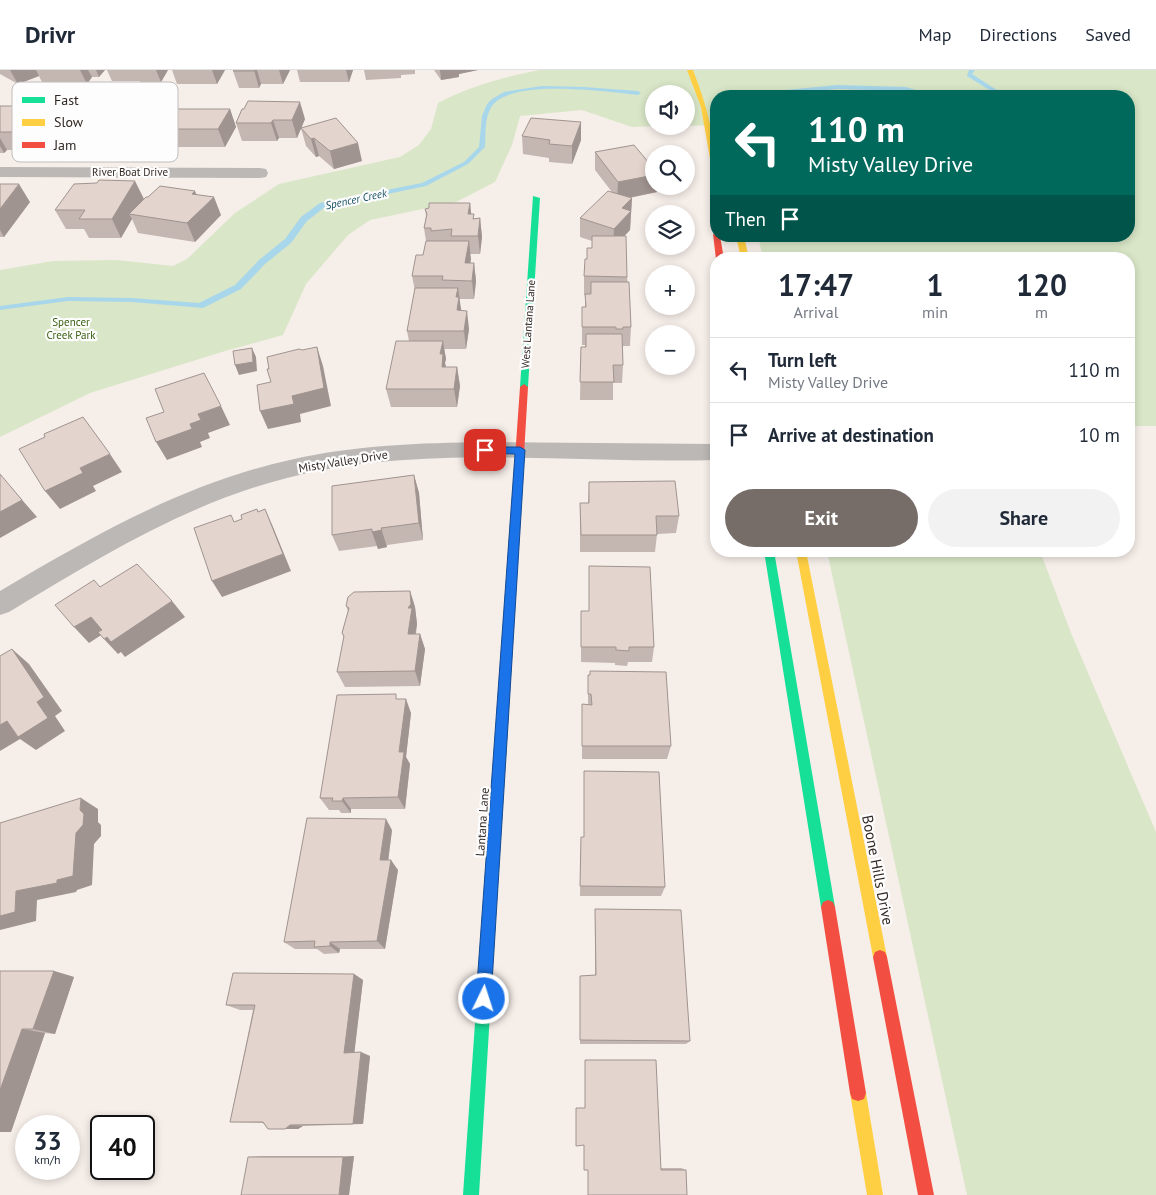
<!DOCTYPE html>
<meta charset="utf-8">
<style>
:root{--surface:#fff;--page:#f2f2f3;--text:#1f2937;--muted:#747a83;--line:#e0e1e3;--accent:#766d68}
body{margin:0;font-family:"PT Sans",sans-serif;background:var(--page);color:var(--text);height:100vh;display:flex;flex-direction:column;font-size:19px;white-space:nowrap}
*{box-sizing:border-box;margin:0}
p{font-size:16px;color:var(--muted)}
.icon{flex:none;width:28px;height:28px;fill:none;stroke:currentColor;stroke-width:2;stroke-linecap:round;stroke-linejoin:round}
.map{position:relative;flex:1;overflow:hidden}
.details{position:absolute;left:710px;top:182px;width:425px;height:305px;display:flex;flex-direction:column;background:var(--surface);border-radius:20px;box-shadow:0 2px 8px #0003}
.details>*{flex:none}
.banner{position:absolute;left:710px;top:20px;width:425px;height:152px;border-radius:20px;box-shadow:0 2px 8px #0003;background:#00695c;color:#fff;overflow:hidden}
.buttons{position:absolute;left:645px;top:15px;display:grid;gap:10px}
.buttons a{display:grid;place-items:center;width:50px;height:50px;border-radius:50%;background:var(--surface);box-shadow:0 2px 8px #0003;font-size:25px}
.speed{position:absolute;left:15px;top:1045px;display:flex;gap:10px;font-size:25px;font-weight:700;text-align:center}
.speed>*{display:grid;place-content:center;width:65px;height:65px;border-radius:50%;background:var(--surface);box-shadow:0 2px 8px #0003;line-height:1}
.speed small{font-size:12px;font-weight:400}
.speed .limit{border:2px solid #111;border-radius:8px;background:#fff;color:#111}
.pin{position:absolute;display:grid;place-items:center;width:42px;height:42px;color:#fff;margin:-21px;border-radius:10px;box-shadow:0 2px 8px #0006}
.me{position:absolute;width:55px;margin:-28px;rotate:4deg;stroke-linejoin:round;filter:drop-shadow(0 0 4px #0008)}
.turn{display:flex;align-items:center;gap:18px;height:105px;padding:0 15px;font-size:22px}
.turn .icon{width:65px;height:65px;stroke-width:2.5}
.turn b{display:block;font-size:35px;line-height:42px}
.then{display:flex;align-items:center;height:48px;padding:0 15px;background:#0003;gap:10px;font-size:19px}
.eta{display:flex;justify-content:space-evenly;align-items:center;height:85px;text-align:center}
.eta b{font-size:30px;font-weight:700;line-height:35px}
.button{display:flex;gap:10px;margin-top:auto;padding:10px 15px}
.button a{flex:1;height:58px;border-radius:30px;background:var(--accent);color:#fff;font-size:20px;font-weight:700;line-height:58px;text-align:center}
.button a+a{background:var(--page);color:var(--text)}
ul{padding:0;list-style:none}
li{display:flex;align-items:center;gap:15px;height:65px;padding:0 15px;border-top:1px solid var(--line)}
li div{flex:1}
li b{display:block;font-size:19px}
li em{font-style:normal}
header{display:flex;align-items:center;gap:30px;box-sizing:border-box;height:70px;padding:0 25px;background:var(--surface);border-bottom:1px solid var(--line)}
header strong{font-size:24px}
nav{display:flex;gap:28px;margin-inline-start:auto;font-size:18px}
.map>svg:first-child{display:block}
</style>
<header>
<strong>Drivr</strong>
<nav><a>Map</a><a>Directions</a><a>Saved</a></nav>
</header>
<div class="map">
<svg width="1156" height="1125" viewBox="0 0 1156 1125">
<rect width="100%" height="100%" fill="#f6eee9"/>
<!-- green -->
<path fill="#d9e6c7" d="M540,0h616v356h-27v-167h-366l-5,-23h371v-140h-413v29l-30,1v-32h-32v32h2l-24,1 -50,-17 -62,6 -8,29 -17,37 -39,20 -86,18 -22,15 -42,49 -23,51 -58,16 -135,42 -90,44v-167l53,-9 63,-1 57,6 14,-7 48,-46 44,-29 121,-27 19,-12 12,-16 7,-26c33,-17 66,-26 102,-33z
M827,481h213l31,82 85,199v363h-189z"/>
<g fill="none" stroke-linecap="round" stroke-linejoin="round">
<!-- stream -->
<path fill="#a8d7eb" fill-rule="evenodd" d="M969,0h6l-3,4 34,22h-7l-32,-20z
M837,15l69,2 30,9h-9l-21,-5 -69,-2 -72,7 -3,-2 3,-2z
M542,16l42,1 54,4 3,2 -3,2c-31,-3 -126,-17 -146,11 -8,11 -6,28 -7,41l-17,17 -42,22 -101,21 -18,14 -16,22 -26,21 -24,25 -38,19 -71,-6 -64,-1 -68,9v-4l68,-9 64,1 67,5 36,-18 24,-25 26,-21 16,-22 19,-14 102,-20 42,-21 15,-15 3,-31 5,-12 5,-5 12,-7z"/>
<!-- street -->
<path fill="#bbb8b5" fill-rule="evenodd" d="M0,97l260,1 6,1 2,4 -2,4 -6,1 -260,-1z
M486,372l230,2v16c-140,4 -292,-17 -429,18 -100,25 -190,81 -278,134l-9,3v-24c91,-54 185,-108 290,-131 64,-15 130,-17 196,-18z"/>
<!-- fast -->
<path fill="#16e098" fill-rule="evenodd" d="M533,126l7,2 -12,189 -4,3 -4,-3z
M764,481h10l61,356 -2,5 -5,2 -5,-2 -2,-5z
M485,903l5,2 2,5 -13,215h-16l15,-215 2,-5z"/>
<!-- slow -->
<path fill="#ffcf43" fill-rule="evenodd" d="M687,0h6c14,36 23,69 23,108l-3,-2 -12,-69z
M736,166h8l5,23h-8z
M796,481h10l81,406 -2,5 -5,2 -5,-2 -2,-5z
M501,666l4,2 2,4 -15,238 -2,5 -5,2 -5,-2 -2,-5 17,-238 2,-4z
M858,1015l6,2 2,6 17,102h-16l-17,-102 2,-6z"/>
<!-- jam -->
<path fill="#f24e42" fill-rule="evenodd" d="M713,164l7,2 4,23h-8z
M524,314l4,3 -21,355 -2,4 -4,2 -4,-2 -2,-4 25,-355z
M828,830l5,2 2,5 31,186 -2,6 -6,2 -6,-2 -2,-6 -29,-186 2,-5z
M880,880l5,2 2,5 47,238h-16l-45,-238 2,-5z"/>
</g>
<!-- wall -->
<path fill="#c4b6b1" d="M0,0h105l-6,7h-7l-5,7 -43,2 -5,-10 -21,8 -18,-10z
M107,0h61l-7,12 -20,1 -1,-2h-28z
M172,0h53l-8,14h-40z
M234,0h56l-7,14h-22l-2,4h-20l-6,-17z
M297,0h56l-4,12h-49z
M364,0h51v4l-14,1v3l-35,2z
M434,0h44l-19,4v3l-18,3z
M0,36h23l3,6 11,8 66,4 57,-10 6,12 64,-17 6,18 -11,20h-54l-5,-12 -12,18h-22l-2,-4h-23l-6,-11 -11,14 -37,1 -2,-3h-14l-4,-8 -6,8h-20l-3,3h-4z
M242,39l63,10 -8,19h-18l-2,3h-35l-6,-18z
M581,52v18l-9,24 -23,-2v-4l-26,-4 -1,-18z
M301,58l61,33 -28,8 -15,-13 -3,1 -10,-11z
M595,82l62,40 -27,6h2l-2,32 -6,6 7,91 -1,19h-7v19l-1,18h-9v17h-33l1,-53h4v-2h-3v-38h3v-12h-1v-19l8,-28v-7l-12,-4v-19l32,-26 -17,-22z
M0,114l30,18 -26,35h-4z
M196,124l25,21 -26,27 -57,-9 -6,-14 -11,19h-32l-5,-9h-18l-11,-19 89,-11 4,-2z
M470,133l1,11 3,5 6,-1 2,19 -2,17h-10v9h4l2,18 -2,18h-15l2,11 8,19 -3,20h-22l2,10 -1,4 1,4h11l3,19 -3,21h-66l-5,-18 23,-48 -2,-10 8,-40 -3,-15 11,-21 3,-14 -2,-13 2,-12 -1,-7z
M414,405l5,18 4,47 -36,5v2l-9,2 -1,-3 -38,5 -7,-16z
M589,412l90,34 -3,17 -19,1 -2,18h-75v-49h8z
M410,521l5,16 2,17 -1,10h4l5,15 -5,37 -75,1 -8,-15 7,-34 -2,-5 6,-22 -2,-5z
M581,541l73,36 -2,15h-24l-1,4 -12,-1v-2l-34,-1z
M588,605l83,71 -4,13h-85v-55h6z
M398,629l13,14 -5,44 4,7 -5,45h-54v4h-10l-2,-3h-10l-9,-12z
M392,760l-4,30 10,10 -13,79h-45l-1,4 -15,1 -7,-5h-22l-11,-7z
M581,767l84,50 -4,9h-81z
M595,839l95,132 -4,3h-106v-68l15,-1z
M0,901h54l20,6 -19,57 -10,-1 -34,99h-11z
M354,904l9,6 -9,73 16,3 -7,68 -60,2 -5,3h-30l-5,-6 -33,-1 23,-112h-13l-14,-5z
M584,1075l77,23h20l5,2 1,25h-99v-25z
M263,1086h91l-5,39 -101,-38z"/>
<!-- shaded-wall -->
<path fill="#a09490" d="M10,0h26l3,6 -21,8z
M80,0h8l4,7 -5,7z
M96,0h9l-6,7z
M156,0h12l-7,12z
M212,0h13l-8,14z
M254,0h3l4,14 -2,4z
M279,0h11l-7,14z
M346,0h7l-4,12z
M440,0h38l-19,4v3l-18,3z
M300,32l5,17 -8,19 -5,-18z
M23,36l6,11 4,-5 10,18 -16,2 6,10 -6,8 -10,-18v-20z
M230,39l6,18 -11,20 -7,-18z
M97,42l8,18 -7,1 3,7 -11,14 -9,-18z
M160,44l7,15h-4l3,6 -12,18 -8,-18z
M273,50l6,18 -2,3 -6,-18z
M581,52v18l-9,24v-18z
M0,68l7,12 -3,3 -4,-7z
M314,68l5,18 -3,1 -5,-18z
M358,73l4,18 -28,8 -4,-18z
M654,105v11h3v6l-40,8 1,-18z
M135,111l9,18 -15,15 3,5 -11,19 -9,-19z
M19,114l11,18 -26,35 -4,-7v-21z
M195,121l7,18 12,-12 7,18 -26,27 -8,-19 5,-29z
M632,128l-2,32 -17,18 1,-19 8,-21z
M470,133l2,18 -4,-7z
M480,148l2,19 -2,17 -2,-18z
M469,171l2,18 -3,22 -3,-18z
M474,193l2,18 -2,18 -2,-18z
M458,218l4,28 -5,-6 -1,-13z
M467,241l2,18 -3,20 -2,-18z
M443,271l3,18 -1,4 2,9 -5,-5 -2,-13z
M317,277l6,19 8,40 -31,8 1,8 -33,7 -8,-18 32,-15z
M252,278l4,9 1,14 -18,4 -4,-10z
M457,297l3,19 -3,21 -3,-18z
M221,336l9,19 -22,8 2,5 -10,4 2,5 -35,13 -11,-18 42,-28z
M110,384l12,18 -29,14 3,5 -36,18 -15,-18 35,-23z
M414,405l5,18 4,47 -4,-17z
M10,416l27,31 -37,21v-26z
M265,439l8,18 18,44 -69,26 -10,-16z
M381,458l6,19 -9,2 -6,-17z
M410,521l5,16 2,17 -4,25 -5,-15v-26z
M172,531l13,16 -60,40 -4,-5 -3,2 -14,-15z
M91,547l15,15 -17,11 -15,-16z
M420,564l5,15 -5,37 -5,-15z
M12,579l17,15 33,47 -7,5 10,15 -29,19 -16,-11 -20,12v-26l37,-23z
M406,629l5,14 -5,44 4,7 -5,45 -7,-12 1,-45z
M81,728l17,11v13l3,3v11l-7,8 -2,41 -15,5 -1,2 -39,8 -1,21 -36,9v-14l16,-25 41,-11 19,-47 4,-23z
M343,728l8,11v4l-9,-12z
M386,749l6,11 -5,40 -7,-10z
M391,790l7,10 -13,79 -8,-8z
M330,872l10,7 -1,4 -9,-7z
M54,901l20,6 -19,57 -22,-5z
M354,904l9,6 -9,76 -10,-3z
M22,959l23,4 -34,99h-11v-42z
M361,982l9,4 -7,68h-10z
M290,1055l13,1 -5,3h-13z
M354,1086l-5,39h-10l4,-38z"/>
<!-- building -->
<path fill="#e4d4ce" stroke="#a09490" d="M234,0h20v1h-21z
M248,31l52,1 -8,18h-19l-2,3h-35l6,-14h2z
M0,36h23l-6,6h16l-16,20h-17z
M177,39h53l-12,20h-55z
M336,48l22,25 -28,8 -16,-13 -3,1 -10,-11z
M531,48l50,4 -9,24 -23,-2 1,-4 -28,-4z
M634,75l20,24v6l-36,7 -23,-30z
M99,110l36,1 -23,38h-33l6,-9h-30l19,-26 23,-1z
M0,114h19l-19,25z
M160,116l35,5 -3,3 22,3 -27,26 -58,-9 17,-17h2z
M608,121l24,7 -10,10 9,3 -17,18 -34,-11z
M429,133h41l-2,11h6l-1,5 7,-1 -2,18h-27l1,-7 -21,2v-3h-7l3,-14 -2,-5 4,-1z
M592,166h34l1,41 -43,-1 1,-17h2v-11h5z
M426,171h43l-4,22h9l-2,18 -30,-1 1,-4h-31l4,-21h7z
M591,212h38l2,45h-8v2h-7v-2h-34v-20h4l-1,-13h6z
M415,218h43l-2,9h3l-2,13 10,1 -3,20h-57z
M586,264h36l1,31h-10l1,17h-34l1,-35h5z
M396,271h47l-3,13h3l-1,13h15l-3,22h-68z
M317,277l7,41 -32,8 2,8 -34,7 -3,-26 14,-3 -4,-13h2l-2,-12 32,-8 3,1z
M252,278l1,14 -18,3 -2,-14z
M204,303l17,33 -23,8 3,6 -11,4 2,5 -36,13 -10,-24 18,-6 -9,-23z
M83,347l27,37 -30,14 3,5 -38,18 -26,-42 26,-12 -1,-3z
M0,404l22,26 -22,12z
M414,405l5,48 -38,5 1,2 -10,2v-3l-40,6v-49z
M675,411l4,35h-23l1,19h-76l-1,-32h9v-21z
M257,439l1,3 7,-3 18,45 -71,27 -18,-53 37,-13 3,7 8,-3 -1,-4z
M137,494l35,37 -61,41 -4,-5 -3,2 -6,-7 4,-2 -11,-13 -17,10 -19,-22 39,-25 6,7z
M589,496l61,1 4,80h-25v4l-13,-1v-3h-35v-36h8z
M410,521l1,13 -3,4h4l-4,26h12l-5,37 -78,1 7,-36 -2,-3 7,-25 -3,-2 2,-9 6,-5z
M12,579l32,48 -7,5 11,16 -30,19 -11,-16 -7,4v-69z
M590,601l76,1 5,74h-89v-42l10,1 -1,-11h-3v-19h2z
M396,624v5h10l-7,53h5l-6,45 -55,1 -1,3h-10l1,-3h-13l17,-103z
M584,701l75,1 6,115 -85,-1 1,-49h3z
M81,728l-1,12 4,4 -1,11 -7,8 -3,43 -16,4v3l-41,8 -1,21 -15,4v-93z
M307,748l79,1 -6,41h11l-14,81 -47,1v4l-16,1 1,-6 -31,1z
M595,839l86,1 9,131 -110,-1v-64l16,-1z
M0,901h54l-21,58h-11l-22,61z
M233,903l121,1 -10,79 17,-1 -8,72 -63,1 -5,4h-17l-5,-7h-33l25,-117h-29z
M585,990h71l5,110h25l1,25h-99v-25h-4v-25l-8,1v-38h9z
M248,1087h95l-4,38h-98z"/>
<!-- route -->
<path fill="#1a73e8" stroke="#114b97" d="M485,377h35l5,3 -34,549 -2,5 -5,2 -6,-2 -2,-5 39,-545 -33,-1 -2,-3z"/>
<g text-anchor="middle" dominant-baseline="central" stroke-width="4.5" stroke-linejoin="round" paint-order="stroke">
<!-- far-street labels -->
<g font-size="11" fill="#312823" stroke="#fdfdfd">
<text x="130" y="102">River Boat Drive</text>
<text transform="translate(528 254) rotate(-86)">West Lantana Lane</text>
</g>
<!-- far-water labels -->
<g font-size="11" font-style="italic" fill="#124c61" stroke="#fdfdfd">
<text transform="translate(356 129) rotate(-12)">Spencer Creek</text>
</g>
<!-- far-park labels -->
<g font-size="11" fill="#395e10" stroke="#fdfdfd">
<text x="71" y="252">Spencer<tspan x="71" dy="13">Creek Park</tspan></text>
</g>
<!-- street labels -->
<g font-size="12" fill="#312823" stroke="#fdfdfd">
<text transform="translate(343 391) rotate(-9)">Misty Valley Drive</text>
<text transform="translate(482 752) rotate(-86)">Lantana Lane</text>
</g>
<!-- near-street labels -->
<g font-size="15" fill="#312823" stroke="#fdfdfd">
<text transform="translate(878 800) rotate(79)">Boone Hills Drive</text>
</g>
</g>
<!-- legend -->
<rect x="12" y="12" width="166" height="80" rx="8" fill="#fdfdfd" stroke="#c0bdbc" stroke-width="1"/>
<rect x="22" y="27" width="23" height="6" fill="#16e098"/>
<rect x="22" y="49" width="23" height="7" fill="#ffcf43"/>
<rect x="22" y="72" width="23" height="6" fill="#f24e42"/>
<g font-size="14" fill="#312823">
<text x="54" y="35">Fast</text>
<text x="54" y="57">Slow</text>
<text x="54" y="80">Jam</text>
</g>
</svg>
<div class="buttons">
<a><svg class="icon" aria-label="sound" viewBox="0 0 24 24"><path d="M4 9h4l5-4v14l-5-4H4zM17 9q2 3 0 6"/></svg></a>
<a><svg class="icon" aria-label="search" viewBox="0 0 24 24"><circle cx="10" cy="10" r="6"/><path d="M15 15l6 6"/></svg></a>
<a><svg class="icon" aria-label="layers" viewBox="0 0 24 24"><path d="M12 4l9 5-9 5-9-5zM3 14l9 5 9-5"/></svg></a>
<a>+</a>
<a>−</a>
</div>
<div class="speed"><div>33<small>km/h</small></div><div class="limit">40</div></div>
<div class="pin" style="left:485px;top:380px;background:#d93025"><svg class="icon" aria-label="arrive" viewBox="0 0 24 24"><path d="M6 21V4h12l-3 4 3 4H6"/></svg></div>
<svg class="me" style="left:484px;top:929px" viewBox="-20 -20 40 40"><circle r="17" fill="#1a73e8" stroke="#fff" stroke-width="3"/><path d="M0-11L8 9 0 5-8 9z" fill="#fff"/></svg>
<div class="banner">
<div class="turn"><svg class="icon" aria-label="left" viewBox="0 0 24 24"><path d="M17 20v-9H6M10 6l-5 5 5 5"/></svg><div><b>110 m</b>Misty Valley Drive</div></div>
<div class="then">Then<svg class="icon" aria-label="arrive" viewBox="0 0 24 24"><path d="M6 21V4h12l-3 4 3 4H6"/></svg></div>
</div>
<section class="details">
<div class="eta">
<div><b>17:47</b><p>Arrival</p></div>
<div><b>1</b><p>min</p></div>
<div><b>120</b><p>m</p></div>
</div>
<ul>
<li><svg class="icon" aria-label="left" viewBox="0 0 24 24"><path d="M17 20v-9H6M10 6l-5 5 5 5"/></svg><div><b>Turn left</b><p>Misty Valley Drive</p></div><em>110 m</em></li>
<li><svg class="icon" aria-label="arrive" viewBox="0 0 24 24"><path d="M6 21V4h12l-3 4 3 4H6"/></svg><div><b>Arrive at destination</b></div><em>10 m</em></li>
</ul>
<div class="button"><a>Exit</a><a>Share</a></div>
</section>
</div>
